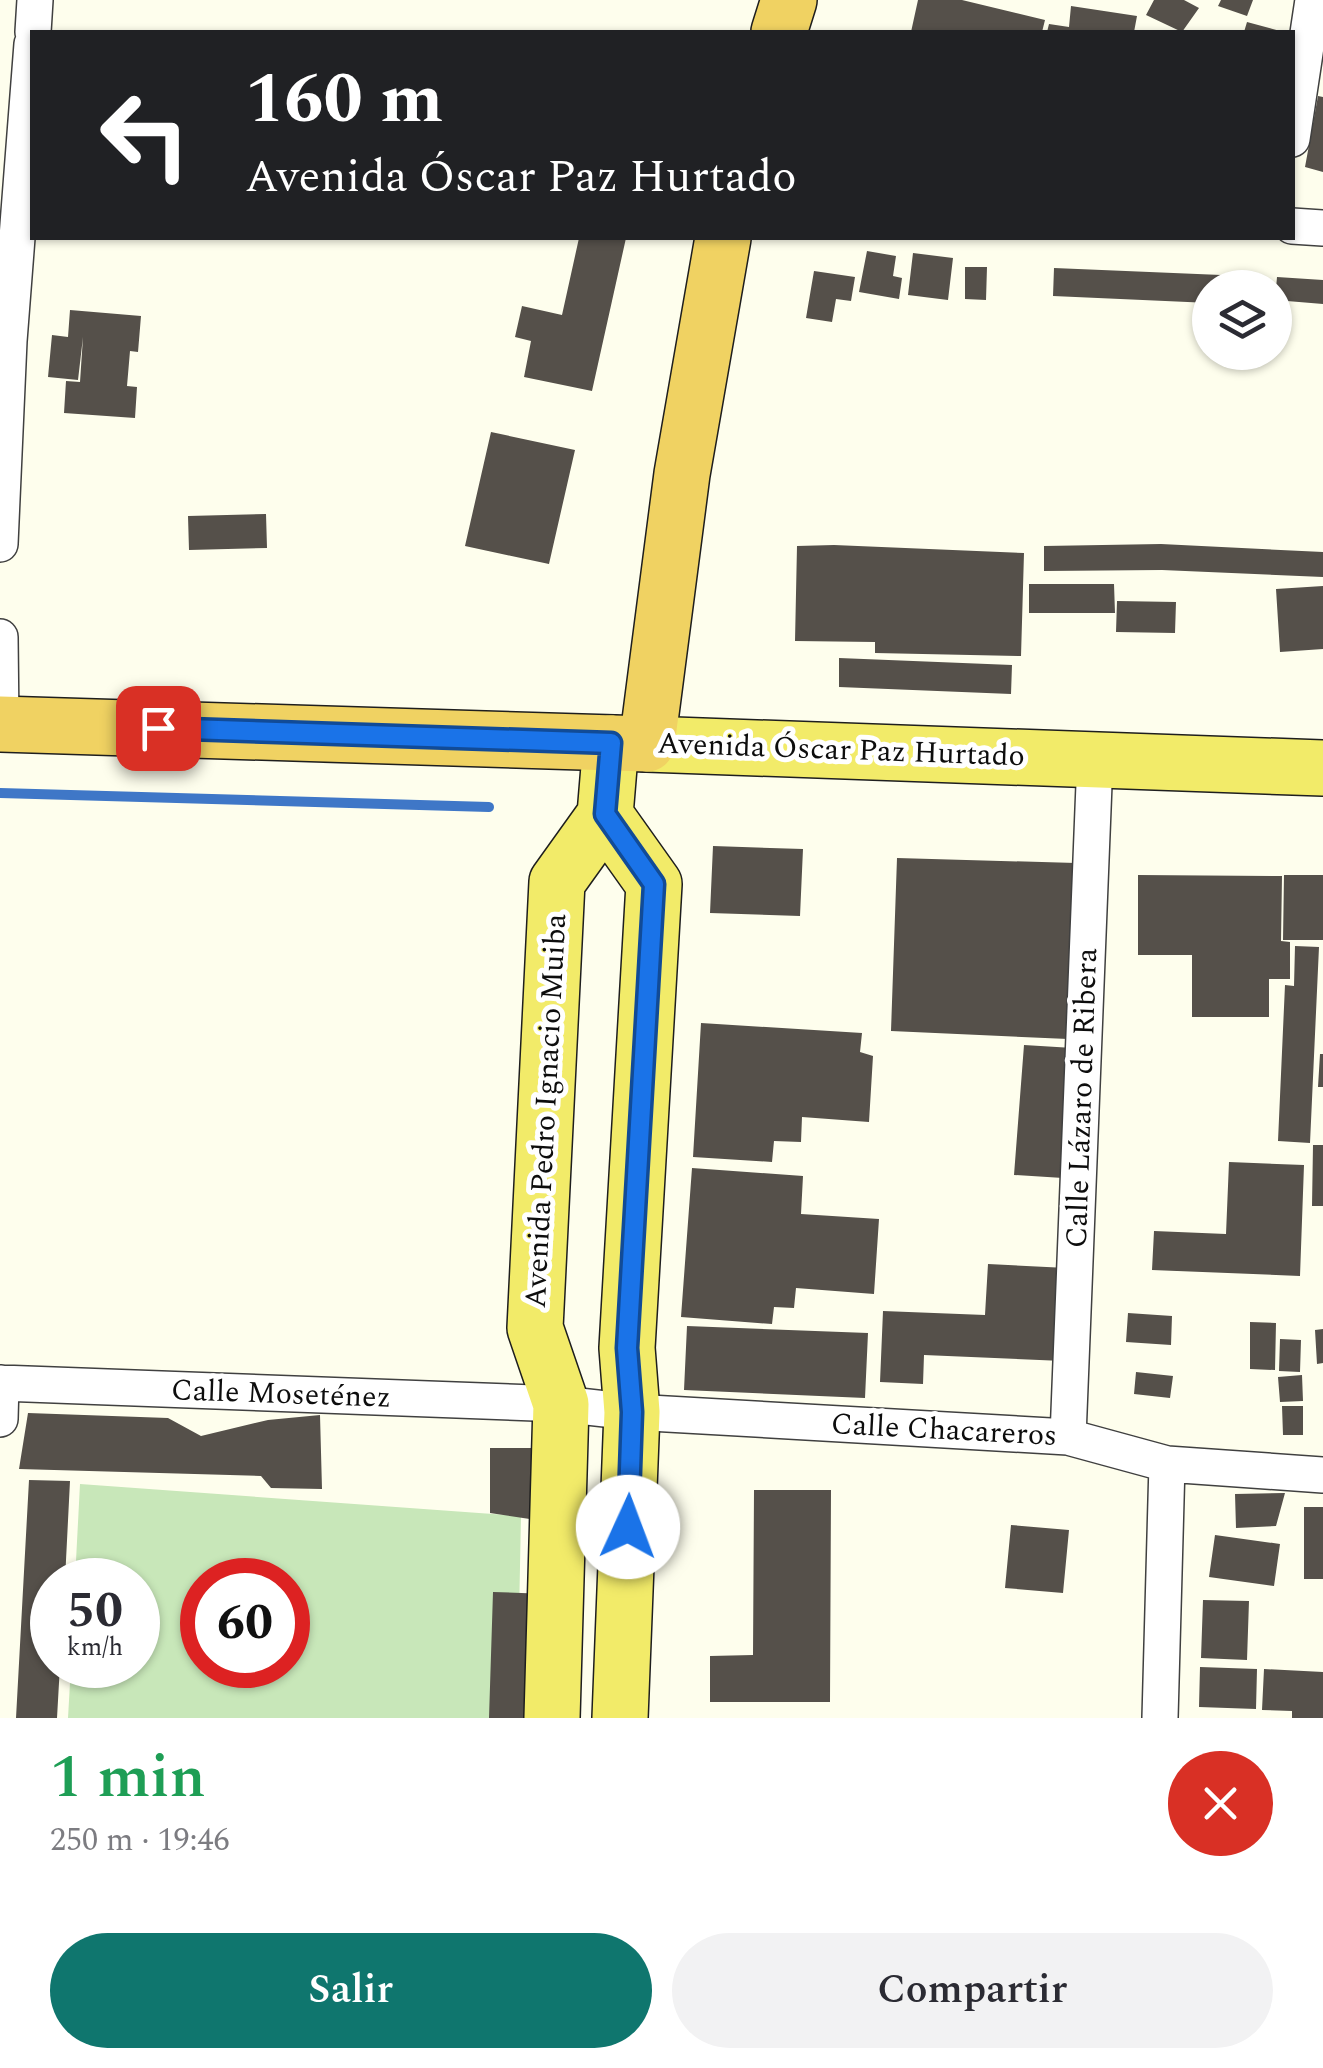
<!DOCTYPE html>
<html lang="es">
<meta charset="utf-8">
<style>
:root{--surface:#fff;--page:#f2f2f3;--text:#2b2b33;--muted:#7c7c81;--accent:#0f766e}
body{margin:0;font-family:Spectral,serif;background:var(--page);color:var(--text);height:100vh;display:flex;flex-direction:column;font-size:38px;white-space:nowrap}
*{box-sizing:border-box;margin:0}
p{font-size:32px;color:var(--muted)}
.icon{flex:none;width:55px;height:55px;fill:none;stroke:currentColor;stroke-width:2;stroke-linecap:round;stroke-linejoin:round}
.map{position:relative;height:1718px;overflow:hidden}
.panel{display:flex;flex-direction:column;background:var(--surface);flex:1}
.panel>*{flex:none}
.hud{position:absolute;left:30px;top:30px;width:1265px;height:210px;border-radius:0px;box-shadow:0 2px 8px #0004;background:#202124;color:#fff;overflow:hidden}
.buttons{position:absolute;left:1192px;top:270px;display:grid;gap:20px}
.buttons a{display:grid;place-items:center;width:100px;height:100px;border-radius:50%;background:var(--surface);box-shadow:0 2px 8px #0004;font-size:50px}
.speed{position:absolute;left:30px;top:1558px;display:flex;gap:20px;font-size:50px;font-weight:700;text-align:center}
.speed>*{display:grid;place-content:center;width:130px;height:130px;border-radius:50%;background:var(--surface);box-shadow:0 2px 8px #0004;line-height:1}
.speed small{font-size:25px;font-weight:400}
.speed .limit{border:15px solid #d22;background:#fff;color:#111}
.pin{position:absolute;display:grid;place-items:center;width:85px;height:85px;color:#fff;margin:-42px;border-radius:20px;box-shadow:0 5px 15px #0006}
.me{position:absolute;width:110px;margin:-55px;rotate:2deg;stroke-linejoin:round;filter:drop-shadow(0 0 8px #0008)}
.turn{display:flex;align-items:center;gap:35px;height:210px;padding:0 50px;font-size:45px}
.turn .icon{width:130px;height:130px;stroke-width:2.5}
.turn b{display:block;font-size:70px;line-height:85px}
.round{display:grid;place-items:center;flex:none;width:105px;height:105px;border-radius:52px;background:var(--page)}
.summary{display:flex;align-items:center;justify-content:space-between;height:170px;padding:0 50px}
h1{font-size:60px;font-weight:600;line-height:75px;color:#1e9e55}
.button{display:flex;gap:20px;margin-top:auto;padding:20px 50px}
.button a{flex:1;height:115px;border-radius:60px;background:var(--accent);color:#fff;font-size:40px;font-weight:600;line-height:115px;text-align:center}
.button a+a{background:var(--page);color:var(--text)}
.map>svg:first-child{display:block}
</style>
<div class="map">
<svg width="1323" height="1718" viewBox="0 0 1323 1718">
<rect width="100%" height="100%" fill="#fefeed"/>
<!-- green -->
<path fill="#c8e7b9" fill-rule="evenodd" d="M80,1484l441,32 -4,202h-449l3,-53h67v-85h-63zM202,1580h86v85h-86z"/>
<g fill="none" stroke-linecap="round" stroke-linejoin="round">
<!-- stream -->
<path stroke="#3f77c7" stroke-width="10" d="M0,793l489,14"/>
</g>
<!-- building -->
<path fill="#55504a" d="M918,0h44l83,20 -3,12h-131z
M1154,0h30l15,8 -17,24 -36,-17z
M1221,0h32l-6,16 -29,-10z
M1071,6l66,10 -3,16h-87l2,-8 20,3z
M1247,22l33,9v1h-36z
M1318,96l5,1v75l-18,-5z
M579,238h47l-34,153 -68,-14 7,-36 -16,-4 7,-31 40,9z
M867,251l29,5 -3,20 9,2 -3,21 -40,-7z
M913,253l40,5 -5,42 -40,-5z
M965,267h22l-1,33 -21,-1z
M1054,268l191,8 -1,12h-34v15l-157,-7z
M814,271l41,6 -4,24 -15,-2 -4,23 -26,-4z
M1277,277l46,3v24l-48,-4z
M1253,279l18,1 -1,8h-18z
M70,310l71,6 -3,36 -8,-1 -3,35 10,1 -2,31 -71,-5 2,-32 14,1 3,-45 -5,43 -30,-3 4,-42 16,2z
M491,432l84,18 -26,114 -84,-18z
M266,514l1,34 -78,2 -1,-34z
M1161,544l162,8v25l-161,-7 -118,1v-25z
M834,545l190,8 -3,103 -146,-3v-11l-80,-1 2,-95z
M1029,584h85l1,29h-86z
M1323,586v63l-43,3 -4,-63z
M1117,601l59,1 -1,31 -59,-1z
M839,658l173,7 -1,29 -172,-7z
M713,846l90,3 -3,67 -90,-3z
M897,858l179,5 -8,176 -177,-8z
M1138,875l144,1 -1,65 9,1v37h-21v38h-77v-62h-54z
M1284,875h39v65h-40z
M1295,946l24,1 -9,196 -32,-2 7,-156 9,1z
M701,1023l161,10 -2,19 13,4 -4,66 -67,-5 -1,25 -27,-1 -2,21 -79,-5z
M1024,1045l49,3 -10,130 -49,-3z
M1320,1054h3v33h-5z
M1313,1145h10v61h-11z
M1229,1162l75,3 -4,111 -148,-6 2,-39 72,3z
M692,1168l111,8 -2,38 78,5 -5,75 -78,-6 -2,20 -20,-1 -2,17 -91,-7z
M988,1264l79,4 -4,93 -139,-6 -1,29 -43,-2 3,-71 102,4z
M1128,1313l44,3 -1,29 -45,-3z
M1250,1322l26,1 -1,47 -25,-1z
M687,1326l181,7 -3,65 -181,-8z
M1323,1329v34l-6,1 -2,-34z
M1280,1339l21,1 -1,32 -21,-1z
M1136,1372l37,4 -3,22 -36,-4z
M1302,1375l1,26 -23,1 -2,-25z
M1282,1406h21v29h-20z
M28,1413l140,5 33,18 67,-16 52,-5 2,74 -51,-1 -10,-12 -242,-7z
M490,1448h52l1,73 -53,-8z
M29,1480l41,1 -5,99h-13v85h8l-3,53h-41z
M754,1490h77l-1,212h-120v-46l43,-1z
M1285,1493l-9,33 -40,2 -1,-34z
M1304,1507h19v72h-19z
M1011,1525l58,5 -6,63 -58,-5z
M1215,1535l65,9 -6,42 -65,-9z
M493,1592l55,2 -4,124h-55z
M1203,1600l46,1 -2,59 -46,-2z
M1200,1667l57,2 -1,40 -57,-2z
M1264,1669l59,3v46h-31v-7l-30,-1z"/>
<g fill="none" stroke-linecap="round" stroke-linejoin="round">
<defs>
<path id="minor" d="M33,32l2,-32
M1292,139l21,-139
M1292,226l31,2
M0,544l9,-203 23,-297
M0,637l1,87
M0,1383l561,21 71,8 436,25 99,27 156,11
M0,1419l1,-36
M1068,1437l27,-678
M1160,1718l7,-254"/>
<path id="primary" d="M647,744l676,24
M605,815l49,69 -27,464 5,64 -12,306
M552,1718l9,-314 -26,-76 22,-446 48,-67 6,-72"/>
<path id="trunk" d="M779,32l10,-32
M0,724l647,20 35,-270 41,-236"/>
</defs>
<!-- minor casing -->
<use href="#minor" stroke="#404040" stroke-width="38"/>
<!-- primary casing -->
<use href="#primary" stroke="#1e1e1e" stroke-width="58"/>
<!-- trunk casing -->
<use href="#trunk" stroke="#1e1e1e" stroke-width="58"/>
<!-- minor -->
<use href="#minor" stroke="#fff" stroke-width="35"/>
<!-- primary -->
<use href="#primary" stroke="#f2eb69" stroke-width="55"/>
<!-- trunk -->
<use href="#trunk" stroke="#f0d262" stroke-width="55"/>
</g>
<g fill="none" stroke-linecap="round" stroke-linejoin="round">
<defs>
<path id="route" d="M158,728l453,15 -6,71 49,70 -27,464 5,64 -4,115"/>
</defs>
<!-- route casing -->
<use href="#route" stroke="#114b97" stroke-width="25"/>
<!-- route -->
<use href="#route" stroke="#1a73e8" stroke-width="18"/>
</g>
<g text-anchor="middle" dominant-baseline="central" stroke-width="10" stroke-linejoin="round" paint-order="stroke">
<!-- street labels -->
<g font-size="30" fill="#0d0d0d" stroke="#fff">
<text transform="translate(841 750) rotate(2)">Avenida Óscar Paz Hurtado</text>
<text transform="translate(1082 1098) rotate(-88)">Calle Lázaro de Ribera</text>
<text transform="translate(546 1111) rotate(-87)">Avenida Pedro Ignacio Muiba</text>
<text transform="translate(281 1394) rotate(2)">Calle Moseténez</text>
<text transform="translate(944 1430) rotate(3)">Calle Chacareros</text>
</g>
</g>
</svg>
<div class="buttons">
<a><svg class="icon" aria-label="layers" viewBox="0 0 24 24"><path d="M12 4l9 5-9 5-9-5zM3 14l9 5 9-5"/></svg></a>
</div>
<div class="speed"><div>50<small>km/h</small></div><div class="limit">60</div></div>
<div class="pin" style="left:158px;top:728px;background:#d93025"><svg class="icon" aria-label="arrive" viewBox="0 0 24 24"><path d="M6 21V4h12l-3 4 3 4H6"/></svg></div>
<svg class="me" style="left:628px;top:1527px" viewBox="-20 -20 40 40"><circle r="19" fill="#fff"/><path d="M0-13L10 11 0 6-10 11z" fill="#1a73e8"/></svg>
<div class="hud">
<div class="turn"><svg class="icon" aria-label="left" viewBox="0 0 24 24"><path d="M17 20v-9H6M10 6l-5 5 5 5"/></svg><div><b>160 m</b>Avenida Óscar Paz Hurtado</div></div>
</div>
</div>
<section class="panel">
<div class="summary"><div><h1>1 min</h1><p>250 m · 19:46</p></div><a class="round" style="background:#d93025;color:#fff"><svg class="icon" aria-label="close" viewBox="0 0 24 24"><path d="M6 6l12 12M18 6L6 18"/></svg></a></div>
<div class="button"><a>Salir</a><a>Compartir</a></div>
</section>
